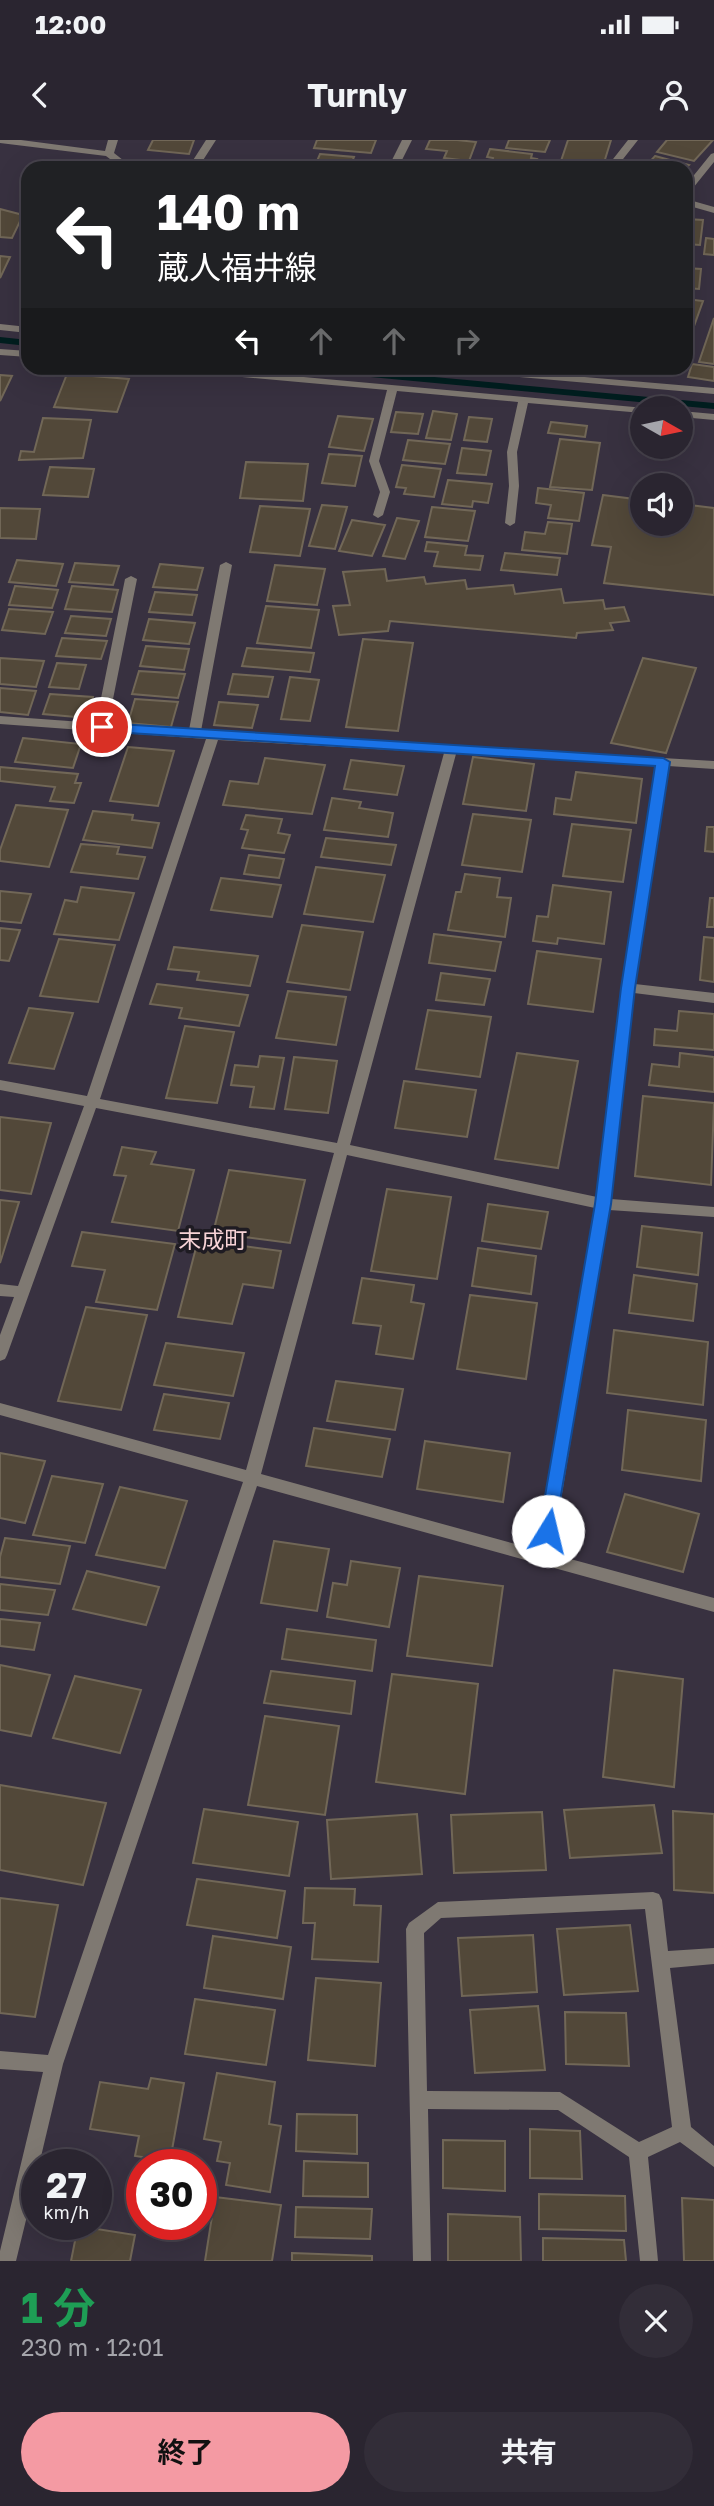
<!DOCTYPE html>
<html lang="ja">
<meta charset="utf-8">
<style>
:root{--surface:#2a2530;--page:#322d38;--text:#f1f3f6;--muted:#a5a5ab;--line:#46424c;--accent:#f49aa3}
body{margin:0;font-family:"Golos Text","Noto Sans JP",sans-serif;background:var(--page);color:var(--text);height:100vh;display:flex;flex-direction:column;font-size:26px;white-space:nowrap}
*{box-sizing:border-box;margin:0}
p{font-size:23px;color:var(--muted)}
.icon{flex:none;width:38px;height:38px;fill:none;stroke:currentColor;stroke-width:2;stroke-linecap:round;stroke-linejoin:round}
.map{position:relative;height:2121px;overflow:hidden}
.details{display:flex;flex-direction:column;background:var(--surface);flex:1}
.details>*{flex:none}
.hud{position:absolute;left:21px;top:21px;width:672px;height:214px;border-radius:21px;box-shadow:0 7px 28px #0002,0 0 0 2px var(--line);background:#202124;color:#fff;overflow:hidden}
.needle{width:46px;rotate:99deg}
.buttons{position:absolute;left:630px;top:256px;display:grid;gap:14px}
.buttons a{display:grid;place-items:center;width:63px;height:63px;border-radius:50%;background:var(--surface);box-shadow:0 7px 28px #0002,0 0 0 2px var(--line);font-size:35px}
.speed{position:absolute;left:21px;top:2009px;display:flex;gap:14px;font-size:35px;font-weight:700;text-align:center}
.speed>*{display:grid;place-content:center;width:91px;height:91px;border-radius:50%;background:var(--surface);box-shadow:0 7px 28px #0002,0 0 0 2px var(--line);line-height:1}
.speed small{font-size:18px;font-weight:400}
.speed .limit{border:10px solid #d22;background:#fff;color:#111}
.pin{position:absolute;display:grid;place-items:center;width:60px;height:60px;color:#fff;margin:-30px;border:4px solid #fff;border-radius:50%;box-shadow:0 2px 7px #0007}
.me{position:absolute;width:77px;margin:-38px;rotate:9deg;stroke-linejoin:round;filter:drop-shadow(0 0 5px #0008)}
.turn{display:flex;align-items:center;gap:24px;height:147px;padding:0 21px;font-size:32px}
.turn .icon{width:91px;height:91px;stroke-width:2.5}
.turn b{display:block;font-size:49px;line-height:60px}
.lanes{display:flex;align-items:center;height:66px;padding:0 21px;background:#0003;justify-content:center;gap:35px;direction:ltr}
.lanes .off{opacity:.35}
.round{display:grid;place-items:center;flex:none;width:74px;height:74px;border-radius:37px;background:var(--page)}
.overview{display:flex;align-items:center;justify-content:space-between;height:119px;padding:0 21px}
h1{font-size:42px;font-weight:700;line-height:52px;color:#1e9e55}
.button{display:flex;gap:14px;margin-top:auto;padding:14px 21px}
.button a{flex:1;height:80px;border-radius:42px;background:var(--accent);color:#111;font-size:28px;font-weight:700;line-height:80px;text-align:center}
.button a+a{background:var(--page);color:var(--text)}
.status{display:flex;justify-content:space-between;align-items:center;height:49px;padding:0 35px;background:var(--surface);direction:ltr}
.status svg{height:19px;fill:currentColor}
header{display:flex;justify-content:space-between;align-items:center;height:91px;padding:0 21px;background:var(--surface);font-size:32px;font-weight:700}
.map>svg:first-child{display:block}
</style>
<div class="status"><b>12:00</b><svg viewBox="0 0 49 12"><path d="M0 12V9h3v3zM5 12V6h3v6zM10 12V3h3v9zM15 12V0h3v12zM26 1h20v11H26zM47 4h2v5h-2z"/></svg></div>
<header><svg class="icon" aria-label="back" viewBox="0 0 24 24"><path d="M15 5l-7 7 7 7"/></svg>Turnly<svg class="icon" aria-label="person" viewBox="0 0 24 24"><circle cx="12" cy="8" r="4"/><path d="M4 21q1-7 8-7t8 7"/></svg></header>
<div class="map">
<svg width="714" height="2121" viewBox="0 0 714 2121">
<rect width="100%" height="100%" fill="#383140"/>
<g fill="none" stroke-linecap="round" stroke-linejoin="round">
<!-- stream -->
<path fill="#001e1f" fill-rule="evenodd" d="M0,197l28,3v6l-28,-3z
M300,228h37l377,35v6l-408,-38z"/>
</g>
<!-- building -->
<path fill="#524839" stroke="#716757" stroke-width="2" d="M153,0h41l-5,14 -41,-4z
M317,0h59l-5,13 -57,-5z
M430,0h27l19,2 -7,19 -25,-3 3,-7 -21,-2z
M509,0h41l-5,12 -39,-4z
M568,0h43l-8,26 -42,-5z
M667,0h46l-19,21 -37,-9z
M490,9l42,5 -1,4 6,1 -4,9 -42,-3 2,-7 -6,-1z
M320,14l34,3 -4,10 10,1h-46z
M655,16l34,9 -3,3h-42z
M429,21l40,5 -42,2z
M542,22l31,3 -1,3h-32z
M0,69l23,6 -11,23 -12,-1z
M686,79l17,1 -3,25 -14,-1z
M706,98l8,1v16l-10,-1z
M0,116l10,1 -10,21z
M686,128l15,1 -2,20 -13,-1z
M686,159l17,2 -14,39h-3z
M714,178v46l-15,-2z
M692,224l22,3v14l-26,-4z
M529,228h51l-1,4z
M67,234l62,5 -12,33 -63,-5z
M0,235l12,1 -12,25z
M433,271l24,3 -6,26 -25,-2z
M396,272l27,2 -5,20 -27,-2z
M338,276l35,3 -9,32 -35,-4z
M469,277l23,2 -5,23 -23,-2z
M43,278l48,2 -8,38 -64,2 2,-9 13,1z
M551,282l36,4 -2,11 -37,-4z
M560,299l40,4 -8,47 -42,-3z
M408,300l42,4 -5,20 -42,-4z
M462,308l29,3 -5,24 -29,-2z
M329,314l33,2 -7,30 -33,-3z
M246,322l62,2 -5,37 -63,-3z
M402,325l39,4 -7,28 -30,-3 2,-6 -10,-1z
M50,327l44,2 -6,28 -45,-2z
M448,340l44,4 -4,19 -15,-2 -1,6 -30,-3z
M538,348l46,5 -5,28 -31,-3 3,-13 -15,-2z
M603,355l39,5v23h39v-19l33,4v87l-110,-12 7,-36 -19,-2z
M322,365l25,2 -12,42 -26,-3z
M260,366l50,3 -10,47 -50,-4z
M432,367l43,4 -7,30 -43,-4z
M0,368l40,1 -4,30 -36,-1z
M397,378l22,3 -14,38 -22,-3z
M352,380l33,5 -13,31 -33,-5z
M548,382l24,2 -5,30 -45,-4 3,-18 20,2z
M427,402l40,4 -2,9 18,1 -3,14 -46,-4 4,-14 -13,-1z
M505,413l55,5 -3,17 -56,-5z
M17,420l46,4 -7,22 -47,-4z
M75,423l44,3 -6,19 -44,-3z
M160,424l43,4 -6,22 -44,-3z
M275,425l50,4 -8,36 -50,-4z
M385,429l2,12 37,-4 2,7 39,-4 2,9 46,-4 2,9 46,-5 3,14 39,-3 2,9 19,-2 5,14 -19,2 3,7 -36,3 -1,5 -186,-17 -2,10 -49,4 -6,-29 17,-1 -7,-33z
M15,446l43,4 -6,18 -43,-3z
M72,446l46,4 -6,22 -47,-3z
M155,452l42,3 -5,20 -43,-3z
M266,466l53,4 -8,38 -54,-5z
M9,469l44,3 -8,22 -43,-4z
M71,476l40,3 -5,17 -41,-3z
M149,479l46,4 -6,21 -46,-4z
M62,498l45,3 -6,18 -45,-3z
M363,499l50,4 -15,88 -52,-4z
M146,506l43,3 -5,21 -44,-4z
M247,508l67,5 -4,19 -68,-6z
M0,518l44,3 -8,26 -36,-3z
M643,518l53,10 -30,85 -55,-10z
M57,523l29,2 -7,24 -30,-2z
M139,531l46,3 -7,24 -46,-4z
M233,534l40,3 -5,20 -40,-3z
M290,537l29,3 -9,41 -29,-2z
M0,548l36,3 -8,24 -28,-3z
M50,554l43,3 -6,21 -44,-4z
M135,559l43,3 -7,25 -43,-4z
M219,562l39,3 -6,23 -38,-3z
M23,598l58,6 -8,24 -58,-6z
M128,607l46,4 -16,55 -48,-5z
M473,617l61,7 -8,47 -63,-7z
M265,618l60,7 -13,49 -89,-9 7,-24 28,3z
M351,620l53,6 -7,29 -53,-6z
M0,627l78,7 -3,9h6l-7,20 -24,-2 5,-14 -55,-6z
M576,632l66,7 -6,44 -82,-9 2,-16 15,2z
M332,658l29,4 -2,6 34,5 -5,24 -64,-7z
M16,665l52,5 -19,57 -49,-6v-11z
M93,671l40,4 -1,5 27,3 -7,25 -69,-8z
M473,674l58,6 -9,52 -60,-7z
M246,675l36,4 -4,14 12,2 -6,18 -42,-5 6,-18 -7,-1z
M572,684l59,6 -8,52 -60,-6z
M707,687h7v25l-9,-1z
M326,698l70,7 -5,20 -70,-8z
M81,704l38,3 -2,7 28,3 -7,22 -67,-7z
M249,715l35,4 -5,19 -35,-4z
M316,727l69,8 -12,47 -69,-8z
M465,734l35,4 -3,19 14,1 -6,39 -57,-7 8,-38h5z
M221,738l60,7 -9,32 -61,-7z
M553,745l58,7 -7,52 -46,-6 -1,6 -24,-3 4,-25 11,1z
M81,747l53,6 -15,47 -65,-6 11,-34 12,2z
M0,751l31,3 -10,29 -21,-2z
M710,758h4v29h-7z
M302,785l61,7 -13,58 -63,-8z
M0,788l20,2 -11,31 -9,-1z
M434,794l67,8 -6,29 -66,-8z
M704,797l10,1v44l-14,-2z
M59,799l56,6 -17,57 -58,-6z
M174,807l84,9 -8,30 -53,-6 2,-8 -31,-3z
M537,811l64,8 -8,53 -65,-8z
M441,833l49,6 -6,26 -48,-5z
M157,844l91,11 -9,31 -60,-8 3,-10 -32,-4z
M288,851l58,6 -10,48 -60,-7z
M29,868l44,5 -19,56 -45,-6z
M428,870l63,7 -11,60 -64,-8z
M679,871l35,3v36l-60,-5 1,-16 22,2z
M185,886l49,6 -17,71 -51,-5z
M517,913l61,8 -20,107 -63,-9z
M680,913l34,4v35l-65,-7 3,-21 27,3z
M260,916l24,2 -10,51 -24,-2 4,-20 -23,-2 4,-20 23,2z
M294,917l43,4 -9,52 -43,-4z
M404,941l72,9 -9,47 -72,-9z
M643,956l71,7 -3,82 -76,-9z
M0,977l51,6 -20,71 -31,-4z
M122,1007l34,5 -5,12 43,6 -16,61 -66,-9 14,-46 -12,-1z
M229,1030l76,10 -15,63 -77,-10z
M387,1049l64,8 -14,82 -66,-8z
M0,1060l19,2 -19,61z
M488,1064l60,8 -7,37 -59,-8z
M642,1086l60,7 -4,42 -61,-8z
M82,1092l93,12 -18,66 -61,-8 9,-32 -33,-4z
M198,1100l83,11 -8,37 -30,-4 -11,40 -54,-7z
M478,1108l58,8 -5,38 -59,-8z
M634,1135l63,9 -4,37 -64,-8z
M362,1138l52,7 -3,17 13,2 -11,55 -37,-5 5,-28 -28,-3z
M470,1155l67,8 -11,76 -69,-10z
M86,1167l61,8 -26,95 -63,-9z
M614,1190l94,12 -5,63 -96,-12z
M166,1203l78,10 -11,43 -79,-11z
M336,1241l67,8 -8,41 -68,-9z
M164,1254l65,9 -9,36 -66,-9z
M628,1270l78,10 -5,61 -79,-11z
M314,1288l76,11 -8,38 -76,-11z
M425,1301l85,12 -7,49 -86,-13z
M0,1313l45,8 -20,62 -25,-5z
M52,1336l51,8 -18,59 -52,-8z
M120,1347l67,14 -22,67 -69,-13z
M625,1354l74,20 -16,58 -76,-20z
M5,1398l65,8 -10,38 -60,-7v-20z
M274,1401l55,8 -12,62 -56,-8z
M351,1421l49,7 -11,59 -62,-10 6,-34 14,2z
M87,1431l72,16 -13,38 -73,-16z
M419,1436l84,10 -11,80 -85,-10z
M0,1444l55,6 -7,25 -48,-5z
M0,1479l40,4 -6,27 -34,-4z
M287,1489l89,11 -4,31 -90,-12z
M0,1525l50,10 -19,61 -31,-6z
M614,1530l69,9 -9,108 -71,-10z
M271,1531l84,10 -4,33 -87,-11z
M392,1534l86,10 -13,110 -89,-12z
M75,1536l66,14 -21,63 -67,-15z
M265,1576l74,10 -14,89 -77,-10z
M0,1645l106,18 -23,82 -83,-15z
M654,1665l8,48 -92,5 -6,-48z
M204,1669l94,13 -9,54 -96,-13z
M673,1671l41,3v79l-40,-3z
M542,1672l4,58 -92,3 -3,-58z
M417,1674l5,60 -91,5 -4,-59z
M197,1739l88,12 -8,47 -90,-13z
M305,1748l50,1 -1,16 27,1 -3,56 -66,-3 3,-36h-12z
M0,1758l58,7 -23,112 -35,-4z
M630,1785l8,66 -74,4 -7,-66z
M533,1795l4,57 -75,4 -4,-58z
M213,1796l78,11 -8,52 -79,-11z
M316,1838l65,5 -6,83 -67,-6z
M195,1859l80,11 -9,55 -81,-11z
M538,1866l7,64 -70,3 -5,-63z
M565,1872l61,1 3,53 -63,-2z
M217,1933l58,9 -6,42 12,2 -11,66 -44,-7 4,-22 -13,-2 4,-19 -17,-3z
M151,1938l33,5 -14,78 -35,-5 4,-20 -49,-7 10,-47 48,7z
M297,1974l60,1v39l-61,-3z
M530,1989l50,2 2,48 -52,-1z
M443,2000l62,1v50l-62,-3z
M304,2021l64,2v34l-65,-1z
M539,2054l86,2 1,35 -87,-2z
M215,2057l66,8 -9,56h-67z
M682,2058l32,2v61h-30z
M296,2067l76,2 -2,30 -75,-2z
M448,2074l72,3 1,44h-73z
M78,2086l57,9 -5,26h-59z
M543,2098l81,2 2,21h-83z
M292,2113l80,3v5h-80z"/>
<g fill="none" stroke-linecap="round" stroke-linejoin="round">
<!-- street -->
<path fill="#7f7972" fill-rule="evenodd" d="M0,0h21l84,11 3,-11h10l-4,13 19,15h-11l-16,-12 -106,-13z
M206,0h10l-18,28h-10z
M402,0h10l-14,28h-10z
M628,0h10l-22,28h-10z
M714,13v9l-25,31 -3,1v-9l25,-31z
M686,59l28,8v6l-28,-8z
M0,184l28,3v6l-28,-3z
M0,209l28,2v6l-28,-2z
M170,228h33l442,40h-3v5l-114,-10 -11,49 2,34 -4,37 -5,3 -5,-3 4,-37 -2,-34 11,-50 -121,-11 -18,70 11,31 -7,23 -5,3 -5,-3 7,-23 -11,-31 18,-71 -212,-19z
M444,228h34l236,20v6l-265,-23z
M681,271l33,3v6l-33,-3z
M226,422l6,3 -31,166 513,30v8l-46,-3 -33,218 79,9v10l-80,-10 -23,206 103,8v10l-105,-7 -57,344 162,44v14l-457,-126 -194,578 -24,101h-2v10l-21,86h-16v-10l43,-179 -43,-3v-18l48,4 195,-573 -243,-67v-12l246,67 88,-317 -238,-45 -89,247 -2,4 -5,2v-26l14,-38 -14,-1v-12l18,2 66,-180 -84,-16v-10l87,16 119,-357 -206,-15v-8l96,7 29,-144 6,-3 6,3 -29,145 81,6 31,-165zM218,600l226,13 -107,390 -237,-44zM456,614l200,12 -35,222 -24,209 -247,-52zM347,1015l248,53 -58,342 -276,-76z
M653,1752l6,2 3,6 6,51 46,-3v16l-44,4 21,159 23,19v21l-34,-25 -32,15 10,104h-18l-11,-104 -71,-47 -130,-1 3,152h-18l-7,-332 3,-6 29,-21zM645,1769l27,218 -33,15 -79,-50 -133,-1 -3,-158 17,-15z"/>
</g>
<!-- route -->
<path fill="#1a73e8" stroke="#114b97" stroke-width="2" d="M102,583l561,35 7,4 -35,226 -24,216 -57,332 -6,2 -9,-7 56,-327 26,-216 34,-222 -558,-35v-7z"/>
<g text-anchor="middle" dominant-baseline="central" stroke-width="7" stroke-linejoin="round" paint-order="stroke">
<!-- neighbourhood labels -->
<g font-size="23" fill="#f7d3d6" stroke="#1e1b22">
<text x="213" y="1099">末成町</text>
</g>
</g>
</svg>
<div class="buttons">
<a><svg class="needle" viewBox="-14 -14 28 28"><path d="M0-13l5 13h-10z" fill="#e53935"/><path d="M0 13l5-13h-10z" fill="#a5a5ab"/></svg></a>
<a><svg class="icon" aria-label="sound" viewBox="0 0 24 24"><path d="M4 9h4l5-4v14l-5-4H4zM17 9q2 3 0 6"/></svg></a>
</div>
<div class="speed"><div>27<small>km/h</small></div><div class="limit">30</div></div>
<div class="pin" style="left:102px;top:587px;background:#d93025"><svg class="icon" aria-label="arrive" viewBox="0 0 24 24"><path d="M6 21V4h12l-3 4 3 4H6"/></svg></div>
<svg class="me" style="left:548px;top:1391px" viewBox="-20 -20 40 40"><circle r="19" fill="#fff"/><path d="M0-13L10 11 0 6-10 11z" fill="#1a73e8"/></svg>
<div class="hud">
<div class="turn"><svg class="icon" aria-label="left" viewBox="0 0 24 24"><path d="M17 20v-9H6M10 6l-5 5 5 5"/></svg><div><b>140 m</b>蔵人福井線</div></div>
<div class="lanes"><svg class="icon" aria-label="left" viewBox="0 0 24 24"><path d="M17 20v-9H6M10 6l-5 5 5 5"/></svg><svg class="icon off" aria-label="ahead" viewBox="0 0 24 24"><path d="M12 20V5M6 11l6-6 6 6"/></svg><svg class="icon off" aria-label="ahead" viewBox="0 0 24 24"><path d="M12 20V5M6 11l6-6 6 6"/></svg><svg class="icon off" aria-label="right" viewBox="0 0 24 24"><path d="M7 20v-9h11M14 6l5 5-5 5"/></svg></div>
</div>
</div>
<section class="details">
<div class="overview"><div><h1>1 分</h1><p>230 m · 12:01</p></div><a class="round"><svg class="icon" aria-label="close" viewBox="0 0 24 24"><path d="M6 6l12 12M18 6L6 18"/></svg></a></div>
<div class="button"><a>終了</a><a>共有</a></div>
</section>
